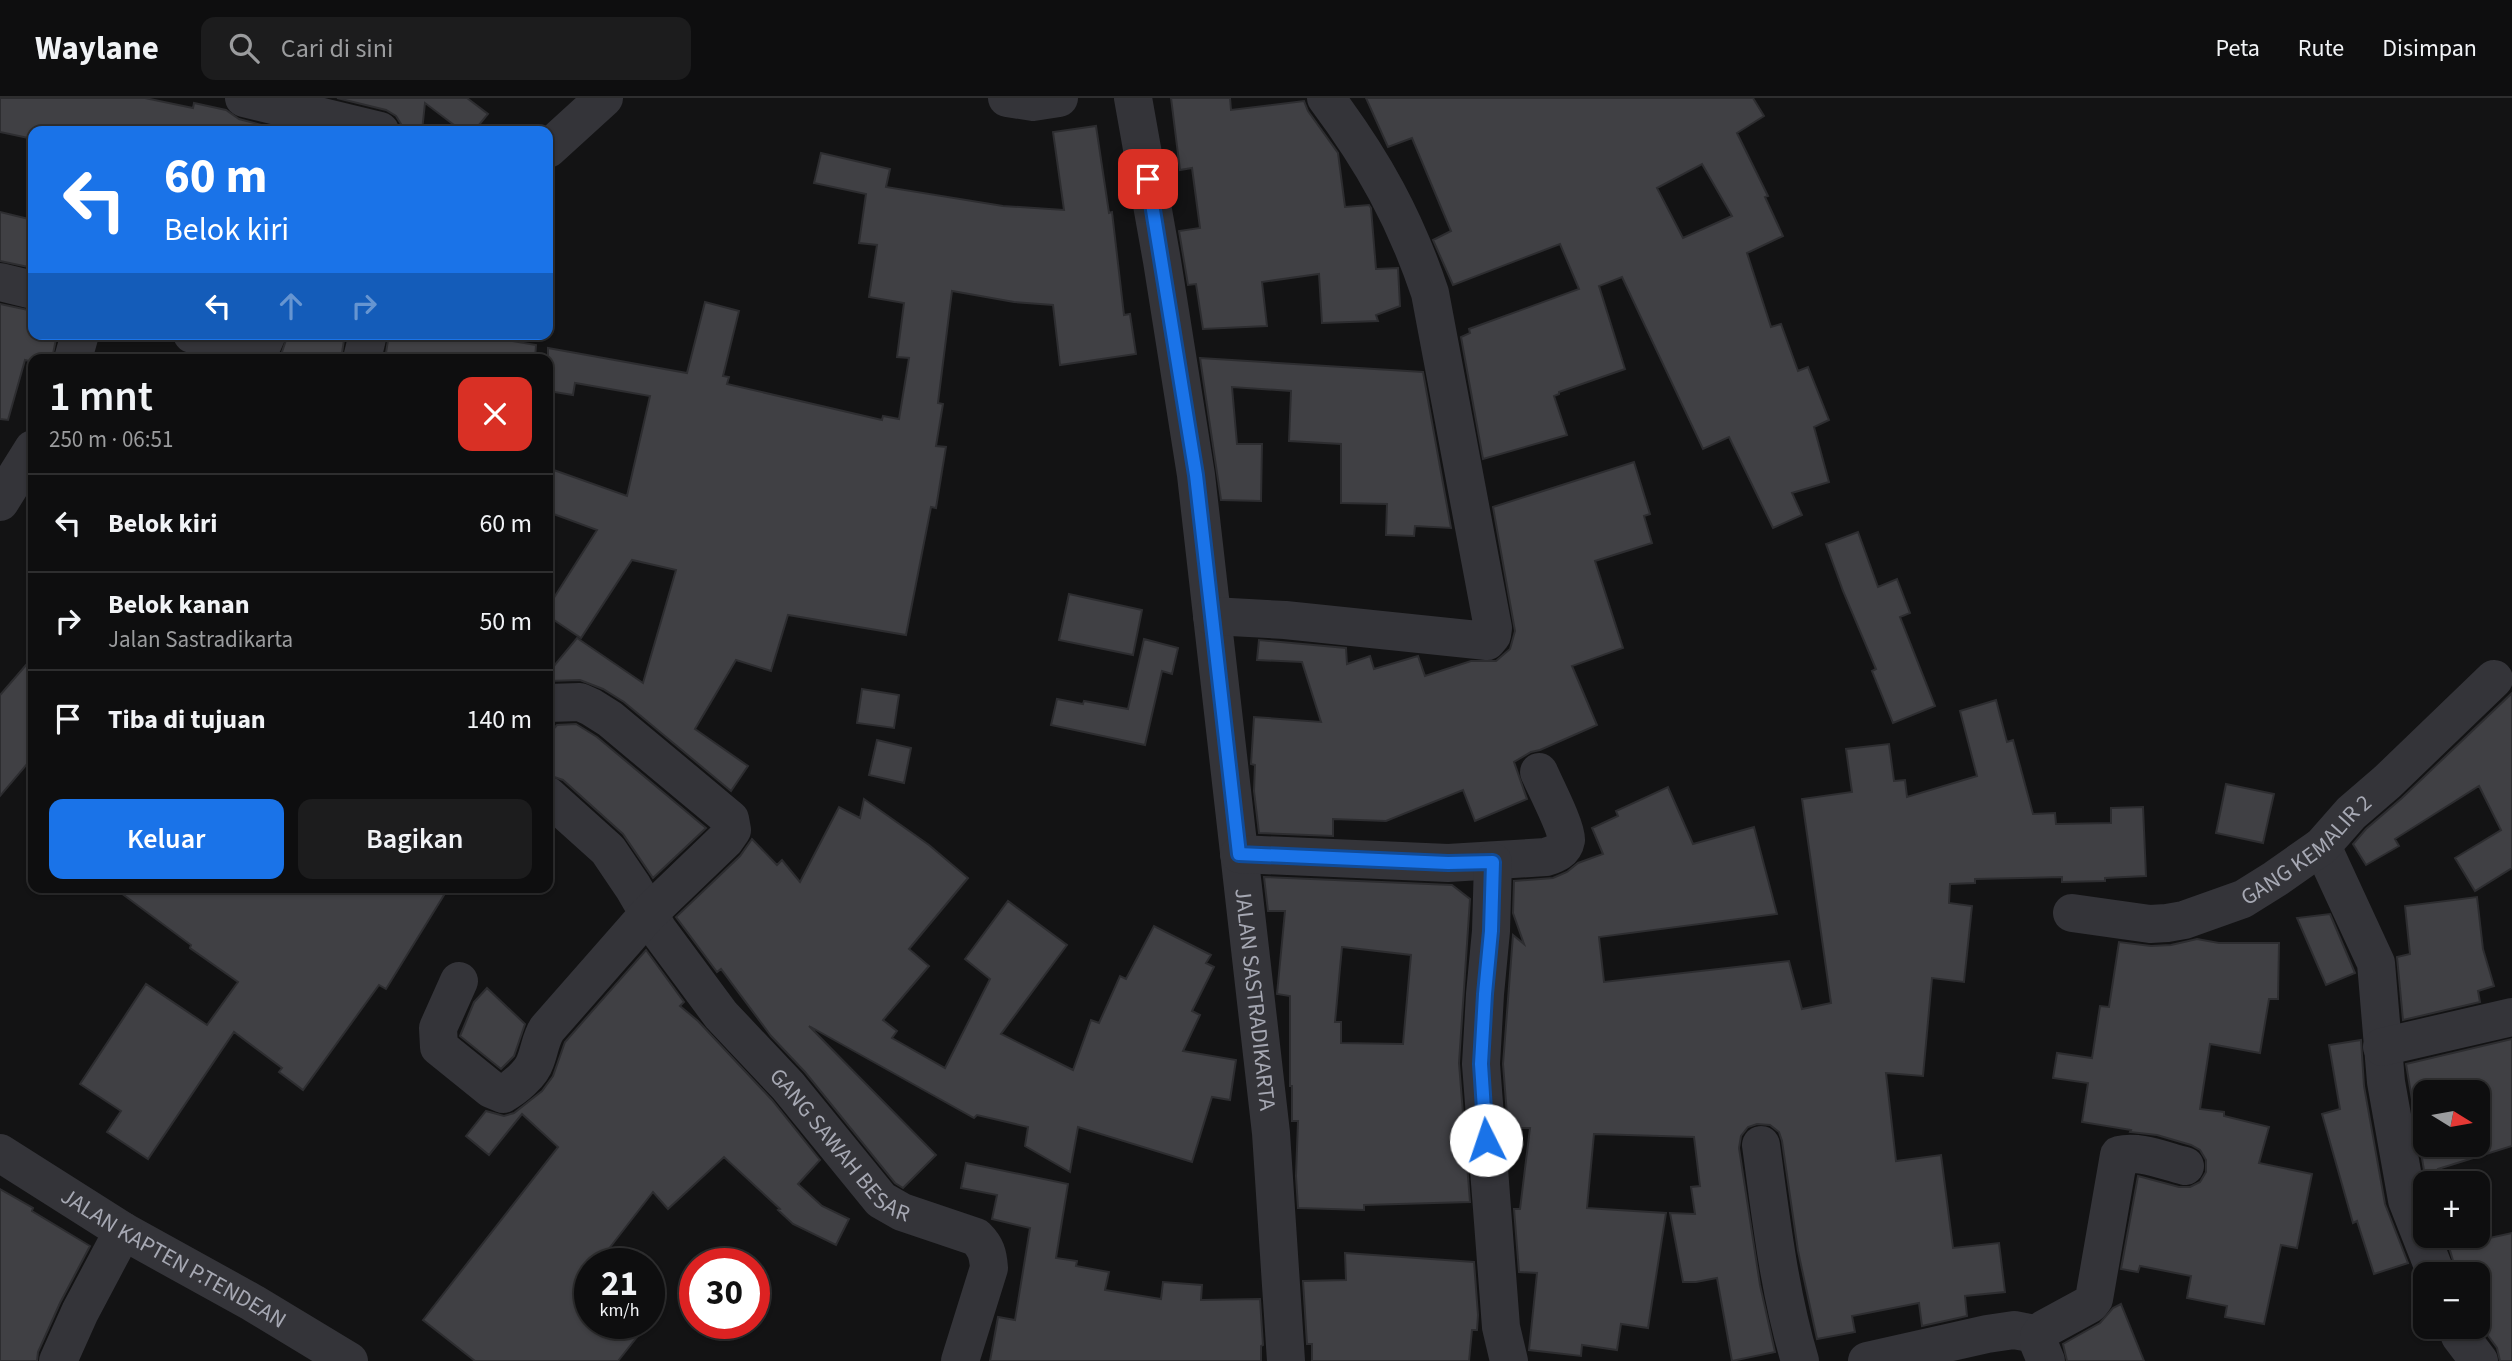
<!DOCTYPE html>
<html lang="id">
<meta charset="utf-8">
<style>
:root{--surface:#0e0e0f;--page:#1c1c1d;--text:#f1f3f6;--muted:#9b9c9e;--line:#2e2e2f;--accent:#1a73e8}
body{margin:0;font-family:"Source Sans 3",sans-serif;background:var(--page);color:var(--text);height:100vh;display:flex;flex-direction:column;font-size:26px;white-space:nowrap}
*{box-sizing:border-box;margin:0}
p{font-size:23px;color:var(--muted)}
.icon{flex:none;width:38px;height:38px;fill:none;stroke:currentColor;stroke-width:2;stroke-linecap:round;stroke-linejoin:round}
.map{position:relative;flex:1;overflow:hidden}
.drawer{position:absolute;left:28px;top:256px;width:525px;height:539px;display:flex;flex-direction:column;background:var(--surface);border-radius:14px;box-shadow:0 2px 5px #0004,0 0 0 2px var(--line)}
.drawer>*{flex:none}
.guide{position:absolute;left:28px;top:28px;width:525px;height:214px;border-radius:14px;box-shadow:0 2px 5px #0004,0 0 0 2px var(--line);background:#1a73e8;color:#fff;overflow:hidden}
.needle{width:46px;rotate:101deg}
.controls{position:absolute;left:2413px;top:982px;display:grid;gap:14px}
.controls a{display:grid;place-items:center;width:77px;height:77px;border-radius:14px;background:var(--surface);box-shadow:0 2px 5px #0004,0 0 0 2px var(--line);font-size:35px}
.speed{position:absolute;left:574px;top:1150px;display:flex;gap:14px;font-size:35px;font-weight:700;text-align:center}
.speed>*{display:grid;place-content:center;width:91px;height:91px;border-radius:50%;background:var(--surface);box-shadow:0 2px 5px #0004,0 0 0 2px var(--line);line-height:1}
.speed small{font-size:18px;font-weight:400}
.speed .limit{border:10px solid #d22;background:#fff;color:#111}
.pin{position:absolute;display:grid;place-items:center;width:60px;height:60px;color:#fff;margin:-30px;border-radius:14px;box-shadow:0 4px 10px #0006}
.me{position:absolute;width:77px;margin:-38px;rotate:356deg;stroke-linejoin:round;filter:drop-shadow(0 0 5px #0008)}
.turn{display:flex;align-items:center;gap:24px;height:147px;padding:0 21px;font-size:32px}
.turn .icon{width:91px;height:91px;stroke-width:2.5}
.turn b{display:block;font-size:49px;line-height:60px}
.lanes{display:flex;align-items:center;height:66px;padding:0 21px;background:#0003;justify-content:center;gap:35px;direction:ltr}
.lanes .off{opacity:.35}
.round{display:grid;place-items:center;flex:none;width:74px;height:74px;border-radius:14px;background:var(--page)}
.headline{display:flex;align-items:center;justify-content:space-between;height:119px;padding:0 21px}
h1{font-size:42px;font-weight:600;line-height:52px}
.primary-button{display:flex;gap:14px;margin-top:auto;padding:14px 21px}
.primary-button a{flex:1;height:80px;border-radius:14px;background:var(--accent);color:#fff;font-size:28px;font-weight:600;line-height:80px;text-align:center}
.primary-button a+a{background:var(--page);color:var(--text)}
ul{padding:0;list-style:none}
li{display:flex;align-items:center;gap:21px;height:98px;padding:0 21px;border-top:2px solid var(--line)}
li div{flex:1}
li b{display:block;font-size:26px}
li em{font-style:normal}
header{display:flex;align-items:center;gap:42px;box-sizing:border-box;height:98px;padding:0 35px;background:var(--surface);border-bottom:2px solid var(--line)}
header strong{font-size:33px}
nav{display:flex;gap:38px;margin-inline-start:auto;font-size:24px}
.search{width:490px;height:63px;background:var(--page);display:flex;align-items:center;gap:18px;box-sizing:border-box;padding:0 24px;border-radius:14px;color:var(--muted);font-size:26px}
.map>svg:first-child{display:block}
</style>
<header>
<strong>Waylane</strong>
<div class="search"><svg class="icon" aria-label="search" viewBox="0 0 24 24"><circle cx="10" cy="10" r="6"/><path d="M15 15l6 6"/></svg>Cari di sini</div>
<nav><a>Peta</a><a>Rute</a><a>Disimpan</a></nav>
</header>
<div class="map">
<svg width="2512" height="1263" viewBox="0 0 2512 1263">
<rect width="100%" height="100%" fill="#131314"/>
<!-- building -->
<path fill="#404044" stroke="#2d2d30" stroke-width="2" fill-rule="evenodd" d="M0,0h145l48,10 1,-5 32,7 13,9 34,9v3h-240v8l-33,-7z
M337,0h130l21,16 -14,17h-12l-37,-28 -3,28h-21v-7l-5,-8 -10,-6z
M1171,0h59l1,12 73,-9 4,10 30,42 7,54 24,-2 2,3 5,61 22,-1 2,38 -24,9 2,6 -56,2 -3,-49 -57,8 5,44 -64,3 -7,-45 -8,1 -9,-54 21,-3 -8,-60 -12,2z
M1366,0h387l11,18 -27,17 31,63 -3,1 18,39 -36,17 24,74 10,-3 17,47 10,-4 21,53 -15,7 15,55 -37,11 10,22 -29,13 -44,-91 -26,12 -81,-172 -23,9 26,83 -66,23v2l-5,2 13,39 -84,24 -22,-122 9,-4 -1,-4 110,-40 -19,-45 -107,41 -20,-45 18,-9 -39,-93 -24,9zM1702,66l30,52 -49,22 -26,-50z
M1096,28l13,87 3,-1 12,103 6,-1 6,40 -76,11 -7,-60 -39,-3 -62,-11 -14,112 5,1 -7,42 10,1 -10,61 -5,-1 -25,128 -118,-20 -17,56 -35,-11 -41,69 53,37 -17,25 -107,-89 -21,-13 -23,-9 -32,1v-8l29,-35 66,45 33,-113 -44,-10 -51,78 -33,-22v-9l49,-77 -49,-18v-44l79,28 23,-100 -75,-13 -2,12 -25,-4v-43l139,25 18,-71 34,9 -16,65 6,1 -2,7 155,36 1,-4 16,3 10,-61 -12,-1 7,-54 -35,-6 8,-52 -18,-2 7,-49 -52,-11 7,-30 69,16 -4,18 117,19 61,4 -11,-78z
M0,114l33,8v48l-33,-7z
M0,206l33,7v23h24l-5,25h-19v3l-8,-2 -17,60 -8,-1z
M288,236h57l-4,25 -61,-1z
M389,236h99v3l48,8 -1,14h-150z
M1200,260l223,14 28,156 -36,-2 -1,10 -28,-1 1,-31 -46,-1v-59l-52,-3 2,-50 -59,-4 5,57h25l-1,57 -40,-1z
M1634,364l16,52 -6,2 8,27 -57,18 28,87 -51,18 25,59 -57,25 -9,2 -17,10 13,37 -52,22 -12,-31 -77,31 -53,-2v17l-74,-3 -5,-42 1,-26 -4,-1 3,-47 67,5 -19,-60 -45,-2 2,-20 87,8 1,16 23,-8 4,13 44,-13 7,20 46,-15h25l14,-12 5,-18 -22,-124z
M1858,434l20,55 19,-8 13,34 -10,4 35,89 -42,17 -21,-52 4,-2 -33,-78 -17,-47z
M1069,496l73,16 -9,45 -74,-15z
M1144,541l34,9 -6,26 -10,-3 -17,74 -94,-20 6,-26 26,5 1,-3 44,8z
M33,559v100l-33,39v-101z
M862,591l37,6 -5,33 -37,-5z
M2512,595v175l-37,23 -20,-33 46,-28 -22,-44 -84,53 4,7 -33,19 -13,-21 13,-15 36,-31z
M1996,602l11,42 6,-2 20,74 22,-1 1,11 55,-1v-15l32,-1 3,69 -41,2v3l-43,1v-5l-87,2v4l-25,1 -1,19 23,3 -8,76 -32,-4 -9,98 -37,-3 10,88 45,-6 12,93 46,-5 6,49 -40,4 2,20 -45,10 -3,-23 -67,13 3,16 -38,7 -19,-88 -16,-110 -3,-9 -9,-7 -13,-1 -9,3 -7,9 -2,12 21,137 15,67 -43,9 -15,-83 -21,4h-13l-13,-69 25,1 -4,-27 9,-1 -6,-49 -100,-3 -7,74 79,5 -18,115 -27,-4 -4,26 -35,-5 -1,11 -52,-6 8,-77 -18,-1 -5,-63h6l10,-81h-22l-5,-64 10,-129 11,9 -11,-31 1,-32 39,-3 14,-6 11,-9 25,-9 -11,-26 26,-12 -2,-5 52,-24 25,57 61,-17 23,87 -178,23 5,45 185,-21 13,48 29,-6 -29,-204 50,-7 -6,-43 43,-5 5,37 11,-1 2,17 70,-21 -17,-65z
M576,626l21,13 109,91 -53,50 -30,-44 -60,-54 -15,-5v-40l9,-10z
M877,642l34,8 -7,35 -35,-8z
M2226,686l48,10 -11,49 -47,-10z
M864,701l65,46 39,33 -59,71 20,17 -46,54 14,11 -5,7 53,30 45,-89 -25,-20 43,-58 59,44 -66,89 72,36 18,-50 8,3 21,-47 6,3 28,-53 57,29 -5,8 8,4 -22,44 8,4 -17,36 53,9 -6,40 -18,-3 -20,65 -114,-35 -8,45 -45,-26 3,-19 -51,-12 -3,3 -165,-92 127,129 -33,33 -8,-5 -90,-111 -34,-36 -50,-67 -4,3 -41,-55 64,-61 12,-17 25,26 5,-5 18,22 39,-75 21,11z
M1264,779l188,8 18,14 -11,164 11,139 -106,3v5l-66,-2 -2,-32 2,-55h-6v-35h-2v-90l-13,-2 8,-83h-17zM1342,849l69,8 -8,89 -62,-1v-21h-6z
M113,789h336l-63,102 -7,-4 -76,105 -24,-18 3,-4 -48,-36 -86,127 -41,-27 14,-21 -41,-27 66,-100 61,41 31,-43 -48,-34 1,-3z
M2477,799l6,52 11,37 -16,5 2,11 -77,18 -6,-63 13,-3 -5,-48z
M2330,816l25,59 -29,12 -29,-67z
M2197,841l22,4h60l-1,56h-9l-9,54 -50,-9 -10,65 24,3v4l45,11 -10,36 53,11 -15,74 -16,-3 -17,79 -39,-7 2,-11 -40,-8 4,-22 -51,-10 -2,6 -17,-3 17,-93 41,11h11l10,-5 6,-10v-12l-6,-10 -9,-5 -34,-10 -27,-3 1,-2 -49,-8 6,-39 -35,-5 4,-25 35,5 8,-52 9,1 10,-65 32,4 20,-1z
M646,852l38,52 -4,4 18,15 74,79 48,60 -22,24 24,22 27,13 -13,26 -43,-21 -15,-14 2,-1 -56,-52 -56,52 -15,-17 -56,72h-7v59h58l-30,38h-143l-52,-41 135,-173 -36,-33 -33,41 -23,-19 20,-25 18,5 10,-3 28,-22 11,-15 12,-34z
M487,890l38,36 -11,32 -13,13 -41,-33 14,-34z
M2512,941v107l-74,23 2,9 -14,4 -20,-118zM2426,994h52v52h-52z
M2361,942l3,46 21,118 23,59 -34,11 -17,-53 -4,2 -31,-109 18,-5 -11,-64z
M966,1065l102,21 -12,74 21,3 -1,5 33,6 -4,18 56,9 2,-17 39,3 -1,15 59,-1 3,46 -2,1v15h-271l8,-44 17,3 15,-92 -38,-9 5,-24 -36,-7z
M0,1091l33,19 -1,3 58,35 -30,57 -22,49 -1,9h-37z
M2512,1135v128h-12l-3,-13 -19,-26v-48h-21l-8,-27z
M1345,1155l129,9 4,53 -1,15h-5l-3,31h-157v-17h-5l-4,-63 43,-1z
M2121,1206l23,57h-77l-4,-17 37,-21 13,-15z"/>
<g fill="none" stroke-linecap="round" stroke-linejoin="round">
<!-- minor -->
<g stroke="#343439" stroke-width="38">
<path d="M244,0l136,33"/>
<path d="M1007,0l26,4 26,-4"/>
<path id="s1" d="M1133,0l29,163 34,214 75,658 15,228"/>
<path d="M548,51l56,-51"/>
<path d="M0,184l33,8"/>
<path d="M192,236l63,18 5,-2 7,-16"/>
<path d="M73,261l7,-25"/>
<path d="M362,261l6,-25"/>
<path d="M0,404l33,-53"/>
<path d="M1212,518l73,4 202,21 5,-6 1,-7 -63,-335c-25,-75 -57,-132 -104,-195"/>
<path id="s2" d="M548,698l60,54 25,37 25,43 63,85 67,71 93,114 21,12 74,25c10,10 12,17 13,31l-29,93"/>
<path d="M2322,748l54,117 10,119 21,118 29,74"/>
<path d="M1239,756l209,9 98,-6c9,-3 18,-6 20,-17 1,-12 -21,-54 -27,-68"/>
<path d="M1493,764l-2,69 -6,63 -4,70 20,263 8,34"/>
<path id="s3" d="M2072,815l78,11 17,-1 17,-3 59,-21 32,-20 47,-33 29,-33 36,-31 107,-103"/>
<path d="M459,883l-21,47 1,19 52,42 12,5c11,-6 28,-20 32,-32 5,-12 5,-22 12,-33l101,-115 77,-74 7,-10 -2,-11 -120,-100 -19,-12 -11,-5 -32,1"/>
<path d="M2382,949l130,-30"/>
<path d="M1761,1047c10,73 18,146 39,216"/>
<path id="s4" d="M0,1055l123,78 130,72 96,58"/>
<path d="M2456,1228l4,10 19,25"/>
<path d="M58,1263l22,-49 43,-81"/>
<path d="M1867,1263l120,-27 27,-4 27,5"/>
<path d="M2046,1263l-7,-17v-8l5,-7 46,-25 4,-5 25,-144c21,-5 45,6 66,11"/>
</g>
</g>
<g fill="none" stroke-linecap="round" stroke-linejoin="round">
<defs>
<path id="route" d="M1148,81l48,296 43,379 209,9 45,-1 -2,69 -6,63 -4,70 5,76"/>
</defs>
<!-- route casing -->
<use href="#route" stroke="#114b97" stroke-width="18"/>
<!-- route -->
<use href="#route" stroke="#1a73e8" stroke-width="12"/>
</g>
<g text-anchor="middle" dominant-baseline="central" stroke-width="7" stroke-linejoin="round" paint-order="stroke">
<!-- street labels -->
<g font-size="23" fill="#a6a8b3" stroke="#0e0e0f">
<text stroke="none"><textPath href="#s3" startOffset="256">GANG KEMALIR 2</textPath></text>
<text stroke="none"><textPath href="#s1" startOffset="910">JALAN SASTRADIKARTA</textPath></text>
<text stroke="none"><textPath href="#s2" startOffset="458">GANG SAWAH BESAR</textPath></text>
<text stroke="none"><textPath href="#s4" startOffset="203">JALAN KAPTEN P.TENDEAN</textPath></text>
</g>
</g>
</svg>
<div class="controls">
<a><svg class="needle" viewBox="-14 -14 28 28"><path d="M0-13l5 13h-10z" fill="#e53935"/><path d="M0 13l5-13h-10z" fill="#9b9c9e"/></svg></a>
<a>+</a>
<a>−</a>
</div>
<div class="speed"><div>21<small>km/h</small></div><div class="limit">30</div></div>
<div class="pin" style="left:1148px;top:81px;background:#d93025"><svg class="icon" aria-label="arrive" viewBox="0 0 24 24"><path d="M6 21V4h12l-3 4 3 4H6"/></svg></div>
<svg class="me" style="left:1486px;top:1042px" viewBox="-20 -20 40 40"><circle r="19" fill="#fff"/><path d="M0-13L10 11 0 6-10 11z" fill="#1a73e8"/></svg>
<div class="guide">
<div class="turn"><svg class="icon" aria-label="left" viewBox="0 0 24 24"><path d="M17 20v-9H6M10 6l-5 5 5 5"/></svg><div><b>60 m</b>Belok kiri</div></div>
<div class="lanes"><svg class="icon" aria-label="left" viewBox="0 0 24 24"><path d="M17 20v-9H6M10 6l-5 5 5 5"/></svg><svg class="icon off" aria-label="ahead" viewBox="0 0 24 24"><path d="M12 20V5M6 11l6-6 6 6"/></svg><svg class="icon off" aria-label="right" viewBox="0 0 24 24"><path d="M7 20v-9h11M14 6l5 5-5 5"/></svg></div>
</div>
<section class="drawer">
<div class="headline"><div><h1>1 mnt</h1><p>250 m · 06:51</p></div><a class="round" style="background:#d93025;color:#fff"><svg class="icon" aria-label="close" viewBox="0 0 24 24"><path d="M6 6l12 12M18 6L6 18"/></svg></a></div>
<ul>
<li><svg class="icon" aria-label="left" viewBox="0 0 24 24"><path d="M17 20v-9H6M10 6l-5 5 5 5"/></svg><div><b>Belok kiri</b></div><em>60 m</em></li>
<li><svg class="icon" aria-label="right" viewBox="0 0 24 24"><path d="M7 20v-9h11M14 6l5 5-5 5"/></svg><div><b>Belok kanan</b><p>Jalan Sastradikarta</p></div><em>50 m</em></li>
<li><svg class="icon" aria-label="arrive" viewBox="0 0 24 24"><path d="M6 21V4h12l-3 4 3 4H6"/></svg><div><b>Tiba di tujuan</b></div><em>140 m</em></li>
</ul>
<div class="primary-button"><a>Keluar</a><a>Bagikan</a></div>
</section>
</div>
